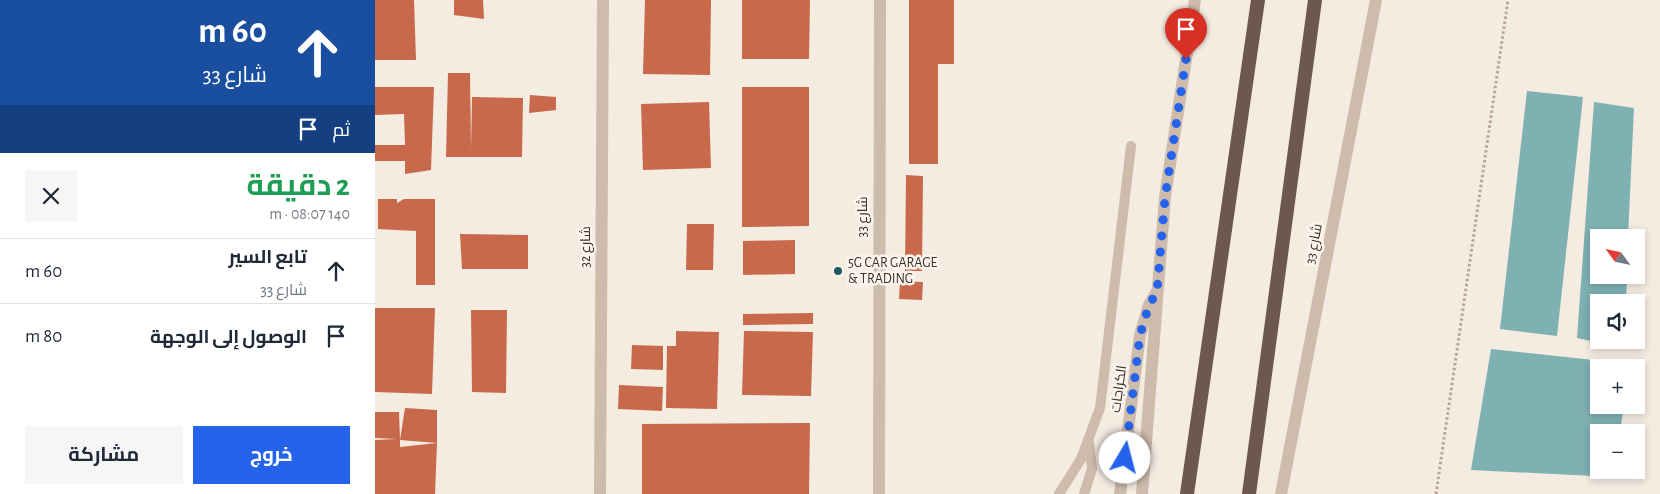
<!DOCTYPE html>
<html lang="ar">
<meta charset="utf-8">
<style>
:root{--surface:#fff;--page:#f6f6f7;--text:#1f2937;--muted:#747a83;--line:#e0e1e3;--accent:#2563eb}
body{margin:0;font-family:"Alegreya Sans",Cairo,sans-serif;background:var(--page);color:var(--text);direction:rtl;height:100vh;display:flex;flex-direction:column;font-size:19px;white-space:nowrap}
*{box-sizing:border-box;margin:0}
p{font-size:16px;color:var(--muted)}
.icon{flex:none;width:28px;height:28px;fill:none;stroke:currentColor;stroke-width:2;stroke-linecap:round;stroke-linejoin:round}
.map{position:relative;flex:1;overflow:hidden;direction:ltr}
.drawer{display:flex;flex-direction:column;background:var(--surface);width:375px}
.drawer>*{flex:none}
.guide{background:#1a4fa0;color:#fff;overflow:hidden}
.needle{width:32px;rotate:303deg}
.fabs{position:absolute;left:1215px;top:229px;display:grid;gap:10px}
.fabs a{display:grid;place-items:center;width:55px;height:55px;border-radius:0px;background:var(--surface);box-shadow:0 2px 8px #0003;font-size:25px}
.pin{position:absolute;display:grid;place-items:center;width:42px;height:42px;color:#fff;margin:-51px -21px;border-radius:50% 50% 50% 0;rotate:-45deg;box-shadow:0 0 5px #0007}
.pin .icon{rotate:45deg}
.me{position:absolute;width:55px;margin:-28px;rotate:8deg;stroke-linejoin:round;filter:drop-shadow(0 0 4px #0008)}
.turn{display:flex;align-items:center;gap:18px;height:105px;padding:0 25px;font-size:22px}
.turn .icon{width:65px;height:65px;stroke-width:2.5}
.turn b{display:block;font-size:35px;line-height:42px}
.then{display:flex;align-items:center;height:48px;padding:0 25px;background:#0003;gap:10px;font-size:19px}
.round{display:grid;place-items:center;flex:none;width:52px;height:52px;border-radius:0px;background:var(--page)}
.summary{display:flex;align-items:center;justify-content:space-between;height:85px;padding:0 25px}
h1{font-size:30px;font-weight:700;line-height:38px;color:#1e9e55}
.action{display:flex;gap:10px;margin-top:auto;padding:10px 25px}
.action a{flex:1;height:58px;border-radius:0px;background:var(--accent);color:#fff;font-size:20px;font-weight:700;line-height:58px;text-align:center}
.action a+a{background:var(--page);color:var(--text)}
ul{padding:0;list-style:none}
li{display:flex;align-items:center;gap:15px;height:65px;padding:0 25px;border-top:1px solid var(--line)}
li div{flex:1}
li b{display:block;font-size:19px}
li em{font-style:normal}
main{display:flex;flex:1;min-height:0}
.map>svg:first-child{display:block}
</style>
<main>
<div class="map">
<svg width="1285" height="494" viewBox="0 0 1285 494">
<rect width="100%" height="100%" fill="#f4ebe1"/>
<!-- water -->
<path fill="#7fb0b2" d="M1152,91l56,6 -26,239 -57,-7z
M1219,102l40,6 -6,129 -29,1v37h28l-1,27h-27v38h25v8l-47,-10z
M1116,349l140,15 -1,3 -31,1v37h25l-4,27h-21v38h15l-1,7 -142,-7z"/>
<!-- building -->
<path fill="#c8694b" d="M0,0h39l2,60h-41z
M79,0h29l1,19 -30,-4z
M270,0h66l-1,75 -67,-1z
M367,0h68l-1,59h-67z
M534,0h45v64h-16v100h-29z
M73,73h22l1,76 1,-52 51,1 -1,59h-76z
M0,87h59l-3,83 -26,4v-13h-30v-16h30l-1,-31 -29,1z
M367,87h67v139l-67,1z
M155,95l26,2v13l-27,3z
M334,102l2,66 -68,2 -2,-66z
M531,175l17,1 -1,95h-17z
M3,199h19v4l7,-4h31v86h-19v-54l-38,-2z
M312,224h27l-1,46h-27z
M85,234l68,1v34h-66z
M420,240v34l-52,1v-34z
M525,281l23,1 -1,18 -23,-1z
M0,308h60l-3,86 -57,-2z
M96,310h36l-1,83 -34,-1z
M438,313v11l-70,1v-11z
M301,331l43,1 -2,77 -51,-1 1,-62h9z
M369,331l69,1 -2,64 -69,-1z
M257,345l31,1v24l-32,-1z
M244,385l44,2 -1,24 -44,-2z
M30,408l32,2v33l-37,-3v7l37,-4 -2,51h-60v-54l22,-1 -22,-1v-26h24l1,28z
M435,423l-1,71h-167v-70z"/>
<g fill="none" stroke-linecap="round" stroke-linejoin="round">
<!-- path -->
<path stroke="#b9a596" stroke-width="3" stroke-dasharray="2.5 2.5" stroke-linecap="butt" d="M1061,494l72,-494"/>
<!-- service -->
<path stroke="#cdbbac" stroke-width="10" d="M684,494l22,-35 19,-51 31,-262
M709,494l8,-25 -3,-27"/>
<!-- minor -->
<path stroke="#cdbbac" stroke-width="12" d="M225,494l3,-494
M504,494l1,-494
M745,494l20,-159 9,-30 8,-13"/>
<!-- tertiary -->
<path stroke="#cdbbac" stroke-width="12" d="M767,494l23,-297 30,-197
M906,494l95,-494"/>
<!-- trunk -->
<path stroke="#6c584f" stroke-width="14" d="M812,494l71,-494
M874,494l66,-494"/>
</g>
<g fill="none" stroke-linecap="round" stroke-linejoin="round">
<!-- route -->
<path stroke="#2563eb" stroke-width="9" stroke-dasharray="0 16.2" d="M750,458l15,-123 9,-30 8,-13 8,-94 21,-139"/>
</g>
<!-- markers -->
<circle fill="#1f5a5e" stroke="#fbf5ee" stroke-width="2" cx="463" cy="271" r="5"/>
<g text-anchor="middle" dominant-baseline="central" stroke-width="5" stroke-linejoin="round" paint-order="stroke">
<!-- street labels -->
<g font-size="14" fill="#3b302b" stroke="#fbf5ee">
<text transform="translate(488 217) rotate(-90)">شارع 33</text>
<text transform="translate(939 244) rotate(-79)">شارع 33</text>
<text transform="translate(211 247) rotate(-90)">شارع 32</text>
<text transform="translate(744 389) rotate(-82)">الكراجات</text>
</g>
<!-- poi labels -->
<g font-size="14" fill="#3b302b" stroke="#fbf5ee" text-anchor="start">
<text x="473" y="263">5G CAR GARAGE<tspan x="473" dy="16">&amp; TRADING</tspan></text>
</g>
</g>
</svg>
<div class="fabs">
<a><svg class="needle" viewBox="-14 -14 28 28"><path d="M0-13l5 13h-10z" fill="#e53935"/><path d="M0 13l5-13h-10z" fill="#747a83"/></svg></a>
<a><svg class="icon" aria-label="sound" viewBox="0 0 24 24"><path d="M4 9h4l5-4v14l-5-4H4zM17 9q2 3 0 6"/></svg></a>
<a>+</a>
<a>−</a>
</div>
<div class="pin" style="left:811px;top:59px;background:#d93025"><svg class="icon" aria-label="arrive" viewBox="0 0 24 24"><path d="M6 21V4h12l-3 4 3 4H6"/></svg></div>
<svg class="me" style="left:750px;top:458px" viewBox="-20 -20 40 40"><circle r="19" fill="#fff"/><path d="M0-13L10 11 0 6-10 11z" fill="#2563eb"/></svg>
</div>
<section class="drawer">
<div class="guide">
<div class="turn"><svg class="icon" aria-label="ahead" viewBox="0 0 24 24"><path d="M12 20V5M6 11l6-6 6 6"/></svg><div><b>60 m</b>شارع 33</div></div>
<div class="then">ثم<svg class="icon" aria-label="arrive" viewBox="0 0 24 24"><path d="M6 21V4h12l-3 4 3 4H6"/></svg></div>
</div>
<div class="summary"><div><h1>2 دقيقة</h1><p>140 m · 08:07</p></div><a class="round"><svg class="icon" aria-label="close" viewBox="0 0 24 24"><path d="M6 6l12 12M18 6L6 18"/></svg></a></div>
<ul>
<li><svg class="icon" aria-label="ahead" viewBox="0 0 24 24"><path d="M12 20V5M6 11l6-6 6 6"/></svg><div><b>تابع السير</b><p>شارع 33</p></div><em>60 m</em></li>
<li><svg class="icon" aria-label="arrive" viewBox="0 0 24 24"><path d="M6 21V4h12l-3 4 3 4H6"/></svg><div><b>الوصول إلى الوجهة</b></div><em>80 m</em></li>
</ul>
<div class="action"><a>خروج</a><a>مشاركة</a></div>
</section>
</main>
